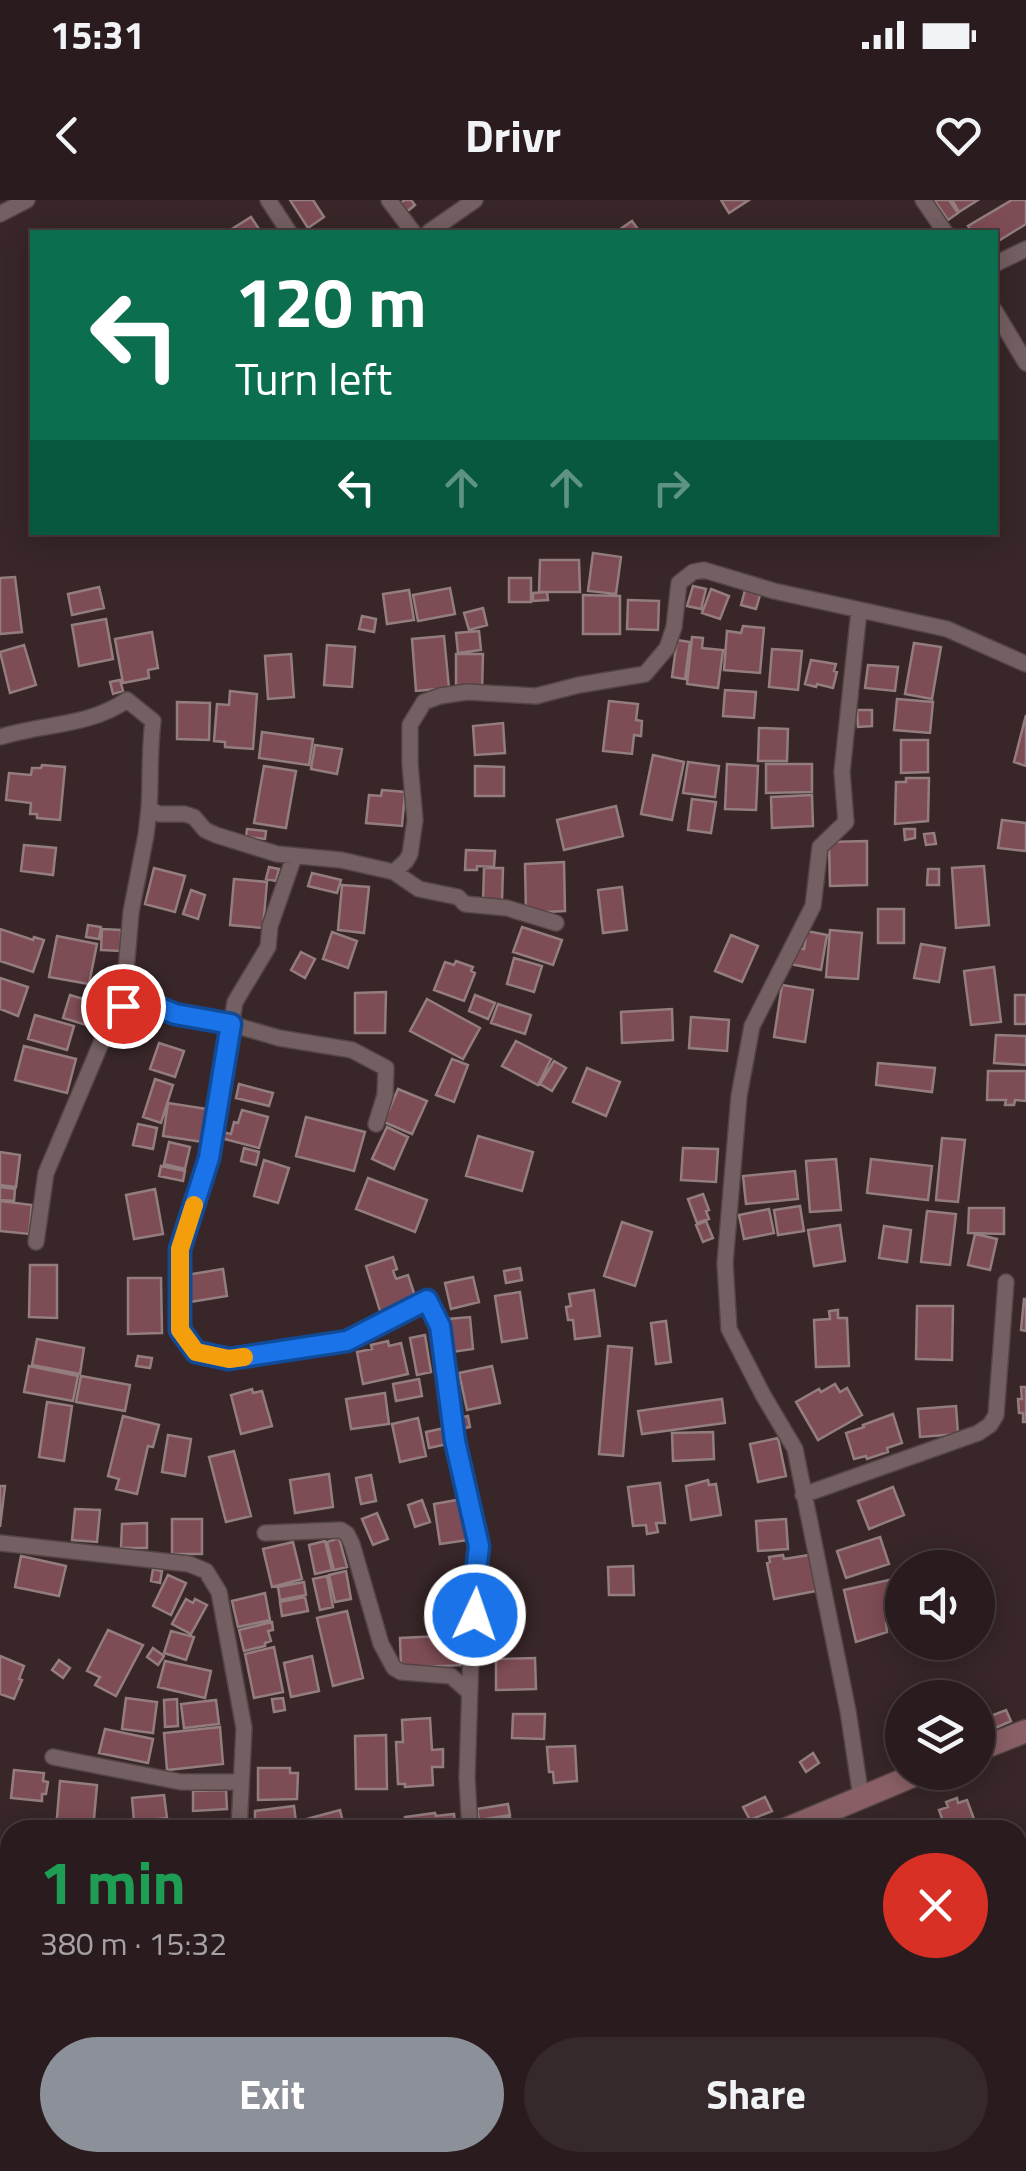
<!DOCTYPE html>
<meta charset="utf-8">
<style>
:root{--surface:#2a1c1e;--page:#36292b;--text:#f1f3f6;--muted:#a5a1a4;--line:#463a3c;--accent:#8c9099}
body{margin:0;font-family:"Titillium Web",sans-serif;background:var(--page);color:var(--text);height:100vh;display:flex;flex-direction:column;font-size:38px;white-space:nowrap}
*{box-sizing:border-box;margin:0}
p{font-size:32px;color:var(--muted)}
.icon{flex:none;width:55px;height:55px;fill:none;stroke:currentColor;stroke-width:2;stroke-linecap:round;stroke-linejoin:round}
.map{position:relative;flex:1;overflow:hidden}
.side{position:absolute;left:0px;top:1620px;width:1028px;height:352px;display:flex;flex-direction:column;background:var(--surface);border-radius:30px 30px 0 0;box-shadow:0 5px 25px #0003,0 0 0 2px var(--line)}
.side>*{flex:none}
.guide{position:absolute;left:30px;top:30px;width:968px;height:305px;border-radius:0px;box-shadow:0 5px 25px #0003,0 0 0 2px var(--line);background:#0b6e4f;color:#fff;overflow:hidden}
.tools{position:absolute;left:885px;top:1350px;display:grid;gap:20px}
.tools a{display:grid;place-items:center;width:110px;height:110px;border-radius:50%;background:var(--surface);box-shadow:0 5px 25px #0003,0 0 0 2px var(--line);font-size:50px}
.pin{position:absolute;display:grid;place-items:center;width:85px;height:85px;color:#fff;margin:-42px;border:5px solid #fff;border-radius:50%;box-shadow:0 2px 10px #0007}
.me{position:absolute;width:110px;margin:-55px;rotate:3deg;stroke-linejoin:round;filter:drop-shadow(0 0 8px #0008)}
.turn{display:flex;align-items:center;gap:35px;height:210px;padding:0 40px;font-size:45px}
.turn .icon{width:130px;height:130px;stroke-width:2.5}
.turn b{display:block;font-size:70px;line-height:85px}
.lanes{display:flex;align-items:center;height:95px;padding:0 40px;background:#0003;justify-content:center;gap:50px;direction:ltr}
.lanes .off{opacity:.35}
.round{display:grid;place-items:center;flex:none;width:105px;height:105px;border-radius:52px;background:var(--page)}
.headline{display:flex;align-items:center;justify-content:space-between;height:170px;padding:0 40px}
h1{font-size:60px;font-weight:700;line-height:75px;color:#1e9e55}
.cta{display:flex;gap:20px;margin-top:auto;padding:20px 40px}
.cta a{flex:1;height:115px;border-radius:60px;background:var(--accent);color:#fff;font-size:40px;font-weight:700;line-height:115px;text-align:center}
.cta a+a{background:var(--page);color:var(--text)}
.status{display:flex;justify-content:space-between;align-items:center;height:70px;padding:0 50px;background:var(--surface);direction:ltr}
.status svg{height:28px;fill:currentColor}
header{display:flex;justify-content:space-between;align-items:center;height:130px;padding:0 40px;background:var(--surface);font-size:45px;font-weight:700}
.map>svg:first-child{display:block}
</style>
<div class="status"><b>15:31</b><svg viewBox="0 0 49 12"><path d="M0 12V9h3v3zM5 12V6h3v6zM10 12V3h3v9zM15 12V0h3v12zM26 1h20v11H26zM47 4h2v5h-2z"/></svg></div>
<header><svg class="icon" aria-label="back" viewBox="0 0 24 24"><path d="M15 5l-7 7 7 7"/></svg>Drivr<svg class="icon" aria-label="heart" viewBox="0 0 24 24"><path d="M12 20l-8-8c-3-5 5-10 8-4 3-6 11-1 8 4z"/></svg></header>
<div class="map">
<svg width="1026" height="1971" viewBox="0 0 1026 1971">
<rect width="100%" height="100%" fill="#382628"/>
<!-- building -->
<path fill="#7e4c54" stroke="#937d7f" stroke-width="2.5" d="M290,0h23l11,17 -16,11z
M405,0h6l4,5 -12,10 -7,-9z
M721,0h28l-20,13z
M934,0h15l9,13 -10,7z
M952,0h26l-19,12z
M1012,0h14v24l-31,19v-11h-23l-4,-6z
M251,17l10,15h-34z
M632,21l8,11h-24z
M593,353l28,4 -5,37 -28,-3z
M540,360h39l1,32h-41z
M15,377l7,55 -22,2v-56z
M509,378h22v24h-22z
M693,386l13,3 -5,20 -14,-3z
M99,387l5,21 -32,7 -4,-21z
M450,388l5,26 -37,7 -5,-26z
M711,389l18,7 -9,23 -18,-6z
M409,390l5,30 -27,4 -4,-30z
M745,390l15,5 -4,14 -15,-4z
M547,392l1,8 -15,1v-8z
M583,395l37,1v38h-37z
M628,400l31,1 -1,29 -31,-1z
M483,408l4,17 -18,5 -5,-17z
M362,416l14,3 -2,13 -15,-3z
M106,419l7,40 -34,7 -7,-41z
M743,426l21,2 -4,45 -36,-3 3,-39 14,2z
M479,431l2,19 -23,3 -2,-20z
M152,432l6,36 -10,2 1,8 -26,5 -8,-44z
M444,436l5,52 -33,3 -4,-52z
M692,437l11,1 -1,10 21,2 -5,38 -31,-4z
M677,440l13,2 -5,37 -13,-2z
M914,443l27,4 -9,52 -27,-5z
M24,445l12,40 -26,8 -10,-41z
M327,445l28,2 -3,40 -28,-2z
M772,449l30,2 -4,39 -29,-3z
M291,454l3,43 -26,2 -3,-43z
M456,454h27l-1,37 -26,-1z
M811,460l25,4 -2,7 3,1 -4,16 -16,-4 -1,3 -11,-3z
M868,465l30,2 -3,24 -30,-3z
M120,480l3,11 -10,3 -3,-12z
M725,490l31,2 -2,26 -31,-2z
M230,491l27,3 -4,55 -28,-2v-5l-11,-1 3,-37 12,1z
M897,499l36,3 -3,31 -36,-3z
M609,501l29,3 -2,16 6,1 -1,15 -7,-1 -2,19 -29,-3z
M177,502l33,1 -1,37 -32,-1z
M857,510h15v16l-14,1z
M1026,515v51l-12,-4z
M503,523l2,30 -30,2 -2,-29z
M759,528l29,1 -1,32h-29z
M262,532l51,7 -4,26 -50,-7z
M901,540h27v32l-27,1z
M315,545l27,4 -5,25 -26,-5z
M653,555l31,7 -12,58 -31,-6z
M688,562l31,4 -4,31 -32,-4z
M727,564l31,2 -2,44 -31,-1z
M766,564h46v28l-46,1z
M42,565l23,2 -5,53 -23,-2v-4h-7l1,-11 -25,-3 3,-27 22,2 1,-7h9z
M264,566l32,5 -10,57 -32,-5z
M475,566l29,1v29h-29z
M906,578h23l-1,43 -33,3 1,-42h10z
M382,590l23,2 -3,34 -36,-3 3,-28 12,1z
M812,595l1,31 -41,2 -1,-31z
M692,599l24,3 -5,31 -23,-3z
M616,606l7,30 -59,14 -7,-30z
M1002,620l24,3v28l-28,-3z
M247,629l19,2 -1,8 -19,-2z
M904,629h11v9l-10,2z
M934,633l2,11 -10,1 -2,-11z
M867,641v44l-37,1 -1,-44z
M24,645l32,3 -3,27 -32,-4z
M466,650l29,1 -1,16 -17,-1v4h-12z
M564,662l1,49 -39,2 -1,-49z
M984,666l5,59 -33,3 -4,-60z
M269,667l10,2 -3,12 -10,-2z
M154,668l31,8 -10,36 -30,-8z
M484,668h19l-1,34h-19z
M928,669h11v16h-12z
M312,673l29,7 -4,13 -29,-7z
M234,679l33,3 -4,46 -33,-3z
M342,685l27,2 -5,46 -26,-3z
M622,687l5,43 -24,3 -5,-43z
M191,690l14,5 -7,24 -15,-5z
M878,709h26v34h-26z
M88,725l13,2 -2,12 -13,-2z
M522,727l40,13 -9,25 -40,-13z
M0,729l33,11 1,-3 10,3 -11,32 -33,-11z
M102,729l19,1v21l-20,-1z
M830,730l32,3 -4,46 -32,-2z
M807,731l20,4 -6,35 -31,-6 4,-17 10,2z
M332,732l25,9 -9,27 -25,-9z
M731,735l27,11 -16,36 -27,-11z
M57,736l40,8 -8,40 -40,-7z
M921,744l24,4 -6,34 -25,-4z
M301,752l14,7 -10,19 -14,-8z
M514,758l28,8 -8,26 -27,-8z
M456,761l17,6 -2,4 4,2 -11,28 -30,-11 11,-28 9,3z
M994,767l7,55 -30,3 -7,-54z
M0,778l28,9 -10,29 -18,-7z
M782,785l31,5 -8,52 -31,-5z
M386,792l-1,41h-30v-40z
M70,795l30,9 -7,23 -30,-9z
M475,795l20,8 -7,16 -19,-8z
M1015,795h11v29h-11z
M427,799l53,29 -17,31 -53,-28z
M498,804l33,11 -6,19 -34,-11z
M672,809l1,31 -51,3 -1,-31z
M35,815l39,11 -7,24 -39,-11z
M691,817l38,3 -2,31 -38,-3z
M996,835l30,1v29l-32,-2z
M516,841l35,18 -13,26 -36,-19z
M159,843l25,8 -9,26 -25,-8z
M24,846l52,13 -9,34 -52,-13z
M452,859l16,6 -14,37 -18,-7z
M554,861l12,7 -14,23 -12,-7z
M878,863l57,5 -3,24 -56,-7z
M587,868l33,14 -14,34 -33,-14z
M988,871h38v30l-11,-1 -1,5h-9l1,-5h-19z
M155,879l18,6 -12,38 -18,-6z
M239,884l34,9 -4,13 -33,-8z
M398,889l29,12 -15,33 -28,-12z
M168,903l39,6 -4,33 -40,-6z
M242,910l26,7 -9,31 -38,-10 1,-6 9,2 3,-12 4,1z
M306,917l59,15 -11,39 -58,-15z
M138,924l19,4 -4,21 -20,-4z
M387,927l21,10 -14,32 -22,-10z
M478,936l55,16 -11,39 -56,-15z
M942,938l23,2 -7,62 -22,-2z
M169,942l21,5 -5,22 -21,-5z
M244,948l15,4 -3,13 -15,-4z
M683,948l35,1 -2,33 -35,-2z
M0,952l20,3 -4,32 -16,-2z
M836,959l5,51 -31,2 -4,-51z
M871,959l61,7 -4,34 -61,-7z
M264,960l25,8 -11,35 -24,-7z
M161,966l24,5 -2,10 -24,-5z
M795,971l3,28 -52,5 -3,-28z
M368,978l59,22 -12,32 -59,-23z
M0,987l15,2 -1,12 -14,-1z
M155,989l8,45 -29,5 -8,-44z
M703,994l6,16 -3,1 3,8 -12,4 -9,-24z
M0,1001l32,4 -3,29 -29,-3z
M800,1006l4,25 -26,4 -4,-25z
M969,1008h35v26l-36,-1z
M769,1009l5,24 -30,6 -5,-24z
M927,1011l29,3 -6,51 -29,-3z
M706,1021l7,17 -10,4 -7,-17z
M622,1022l30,10 -17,54 -31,-10z
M840,1025l5,36 -31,5 -6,-36z
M884,1026l27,4 -4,32 -28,-4z
M975,1034l22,5 -7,31 -22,-5z
M393,1057l4,12 -4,2 3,8 12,-4 9,27 -36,12 -15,-48z
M30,1065h27v53l-28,-1z
M520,1068l2,12 -16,3 -2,-12z
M223,1069l4,27 -37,6 -4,-27z
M473,1077l6,25 -28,7 -6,-26z
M128,1078h33l1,55 -34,1z
M594,1090l6,46 -25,3 -2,-19h-5l-2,-13 5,-1 -2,-12z
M520,1092l7,46 -25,4 -7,-46z
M1024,1099h2v32l-5,-1z
M917,1106h36l-1,54 -36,-1z
M838,1110v8h9l2,48 -33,1 -2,-47 16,-1 -1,-8z
M470,1117l3,32 -22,3 -3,-33z
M666,1121l5,41 -15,2 -5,-41z
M425,1135l6,37 -14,3 -7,-37z
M37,1139l47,9 -4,26 -48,-9z
M388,1141l1,5 12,-3 7,31 -45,10 -6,-32 15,-3 -1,-4z
M608,1146l24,2 -9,108 -24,-2z
M138,1156l14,2 -2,10 -14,-2z
M29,1166l49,10 -5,25 -49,-9z
M492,1166l8,37 -33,7 -8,-37z
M81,1176l49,9 -5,26 -49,-9z
M419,1179l3,17 -26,5 -3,-17z
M835,1184l5,8 7,-4 15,27 -44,25 -22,-38 23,-13 2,3z
M1021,1187h5v35h-3v-9h-4l-1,-14h4z
M252,1189l1,4 9,-2 10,35 -31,8 -10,-39z
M385,1193l4,31 -38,5 -5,-30z
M722,1199l3,24 -83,11 -4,-23z
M47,1202l25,4 -8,55 -25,-4z
M956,1206l2,28 -38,3 -2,-28z
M893,1214l9,29 -15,5 1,4 -21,7 -1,-3 -12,3 -8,-26 18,-6 -1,-2z
M123,1216l36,9 -6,22 -5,-1 -11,48 -21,-5 3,-10 -11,-3z
M468,1216l2,11 -10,2 -2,-11z
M418,1218l8,38 -26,6 -8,-38z
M449,1227l3,16 -23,5 -3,-16z
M713,1232l1,27 -41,2 -1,-28z
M168,1235l23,4 -6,37 -23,-4z
M778,1238l8,38 -28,6 -8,-38z
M234,1251l17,65 -25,6 -17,-65z
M329,1274l4,33 -38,6 -5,-33z
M371,1275l5,26 -15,3 -5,-26z
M708,1280l1,5 7,-1 5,31 -30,5 -5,-34z
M660,1283l5,40h-9l2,9 -11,2 -1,-9 -13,1 -5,-39z
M0,1286h5l-5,41z
M893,1287l11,28 -35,14 -11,-28z
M462,1299l6,41 -28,4 -6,-40z
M422,1300l8,22 -15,5 -7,-22z
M75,1309l25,1 -3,32 -25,-2z
M377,1313l11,26 -15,6 -11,-26z
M172,1319h30v35h-30z
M786,1319l2,30 -30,2 -2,-30z
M147,1323v25h-26l1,-24z
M880,1337l9,27 -43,14 -9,-27z
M339,1338l8,29 -13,3 -7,-28z
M325,1341l7,29 -17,4 -6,-29z
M293,1342l9,37 -30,8 -9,-38z
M783,1355l1,4 25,-4 7,36 -42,8 -7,-36 3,-1 -1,-5z
M21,1356l45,10 -7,30 -44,-9z
M633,1366l1,29h-25l-1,-28z
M153,1369l9,2 -2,12 -9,-2z
M346,1371l5,28 -16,3 -6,-27z
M168,1375l18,8 -15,32 -18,-9z
M327,1376l6,31 -13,3 -7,-31z
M902,1377v42l-16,4 1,9 -31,10 -12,-52z
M304,1382l2,13 -26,5 -2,-13z
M265,1393l5,27 -32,7 -6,-26z
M305,1397l3,14 -26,5 -2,-14z
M186,1399l7,4 2,-4 12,6 -16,29 -19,-10z
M347,1411l16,67 -30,8 -16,-68z
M272,1422l1,8 -5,1 3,10 -6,2v3l-21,5 -5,-21z
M108,1430l35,15 -27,51 -21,-11 5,-8 -13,-6z
M171,1431l23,6 -8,23 -22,-7z
M462,1435l1,30 -62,3 -1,-30z
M274,1447l9,45 -29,6 -9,-44z
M153,1448l11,8 -6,9 -11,-8z
M0,1456l24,10 -5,13 3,1 -8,19 -14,-5z
M312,1456l7,35 -28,6 -7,-34z
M535,1458l1,31 -40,1v-31z
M59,1460l11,8 -7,10 -11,-8z
M165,1461l46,10 -6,27 -47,-11z
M126,1498l31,4 -4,31 -31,-4z
M283,1498l2,12 -11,2 -2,-13z
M177,1499l1,27 -13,1 -1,-27z
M216,1500l3,24 -35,4 -3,-24z
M1006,1510l5,11 -18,8 -5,-12z
M513,1514h32l-1,25 -32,-1z
M430,1518l2,32 11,-1v18h-11l1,18 -28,2v-3h-7l-2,-42h7l-1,-22z
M220,1527l3,37 -56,6 -3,-37z
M105,1529l48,10 -5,24 -49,-10z
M386,1535l1,54h-31l-1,-53z
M575,1546l2,35 -23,2 -1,-11h-4l-2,-25z
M813,1553l6,10 -13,9 -6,-10z
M258,1568h32v5h8l-1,26 -39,1z
M14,1570l30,3 -1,8 5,1 -2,12h-4v7l-31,-3z
M60,1581l37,4 -4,45 -37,-1z
M226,1590l1,19 -34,2v-20z
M164,1595l3,23 -33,4 -2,-24z
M765,1597l7,14 -22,9 -7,-13z
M957,1598l1,5 9,-3 11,30h-32l-7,-20 9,-3 -2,-5z
M508,1604l2,11 -31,5 -2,-11z
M294,1606l3,24h-48l-1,-9 7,-1v-9z
M340,1610l5,20h-35l-3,-11z
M435,1613l1,3 18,-2 2,16h-49l-2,-13z
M510,1617l3,13h-12l-3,-10z
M177,1623l1,7h-32v-4z
M1026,1662v40l-8,-17v-19z
M10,1696v27h-10v-26z
M1021,1785l5,14v50l-8,3v-66z
M44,1962l2,9h-19l-1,-4z
M160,1962h14l2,9h-29l-1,-4z
M919,1962h40l3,9h-40z"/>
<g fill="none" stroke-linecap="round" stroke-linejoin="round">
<defs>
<path id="street" d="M268,0l21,32
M389,0l24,32
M923,0l22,32
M0,14l27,-14
M429,32l46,-32
M995,64l31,-15
M995,111l31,52
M859,411l-17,161 4,50 -26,25 -7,59 -61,120 -13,70 -14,167 4,66 34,66 32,54 53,262 13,86
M0,537c44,-14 88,-10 127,-37l26,21c-4,30 -2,59 -4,88l10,5h26l9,3 11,13 11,5 61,19 64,6 53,12 12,-11 4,-7 5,-34 -5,-56v-39l14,-23 16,-6 27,-4 69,4 43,-11 66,-11 22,-26 7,-21 5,-44 14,-11 11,-2 70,21 173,38 79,35
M294,657l-24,69 -2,21 -33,55 -26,156 -29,91v81l16,22 33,7 118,-18 80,-40 13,25 15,115 24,105 -8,106 -4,126 3,52
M394,672l25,17 39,8 7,7 42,4 49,15
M123,806l8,-94 15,-77 3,-26
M36,1042l10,-69 64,-151 13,-16 17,-7 35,15 56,10 48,14 73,12 34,18 -1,27 -9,29
M803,1295l175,-62 12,-8 6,-10 10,-133
M265,1333l76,-3 6,4 5,10 29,100 13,24 7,4 50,4 18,16
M0,1343l189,21 17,7 13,21 25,136 -5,102
M53,1557l128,25h59
M268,1962l3,9
M376,1962v9
M903,1962v9"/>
<path id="secondary" d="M978,1550l48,-19
M784,1630l138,-58
M0,1955l10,-2"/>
</defs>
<!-- street casing -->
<use href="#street" stroke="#534446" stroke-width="18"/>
<!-- secondary casing -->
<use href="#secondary" stroke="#534446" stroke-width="25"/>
<!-- street -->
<use href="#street" stroke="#745f62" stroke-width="15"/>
<!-- secondary -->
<use href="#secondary" stroke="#8a6066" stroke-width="22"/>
</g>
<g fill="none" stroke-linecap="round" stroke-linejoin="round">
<defs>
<path id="route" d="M123,806l17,-7 35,15 56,10 -22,134 -29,91v81l16,22 33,7 118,-18 80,-41 13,26 15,115 24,105 -6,53 2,16"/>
</defs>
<!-- route casing -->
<use href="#route" stroke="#114b97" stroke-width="25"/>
<!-- route -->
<use href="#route" stroke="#1a73e8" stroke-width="18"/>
<!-- slow -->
<path stroke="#f59e0b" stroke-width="18" d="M194,1005l-14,44v81l16,22 33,7 15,-2"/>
</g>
</svg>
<div class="tools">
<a><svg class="icon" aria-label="sound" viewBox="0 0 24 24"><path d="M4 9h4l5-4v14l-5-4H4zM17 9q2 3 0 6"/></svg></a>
<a><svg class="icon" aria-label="layers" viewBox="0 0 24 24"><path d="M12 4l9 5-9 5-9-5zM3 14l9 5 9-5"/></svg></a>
</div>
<div class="pin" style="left:123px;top:806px;background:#d93025"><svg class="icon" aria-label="arrive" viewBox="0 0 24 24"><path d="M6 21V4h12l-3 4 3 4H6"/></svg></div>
<svg class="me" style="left:475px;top:1415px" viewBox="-20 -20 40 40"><circle r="17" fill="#1a73e8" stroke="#fff" stroke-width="3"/><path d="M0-11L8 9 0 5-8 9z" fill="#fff"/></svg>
<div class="guide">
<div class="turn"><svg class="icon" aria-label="left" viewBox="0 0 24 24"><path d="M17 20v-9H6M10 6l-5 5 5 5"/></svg><div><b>120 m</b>Turn left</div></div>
<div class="lanes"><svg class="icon" aria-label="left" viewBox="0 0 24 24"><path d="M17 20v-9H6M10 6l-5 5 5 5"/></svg><svg class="icon off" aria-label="ahead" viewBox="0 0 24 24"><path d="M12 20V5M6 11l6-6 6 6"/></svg><svg class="icon off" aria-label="ahead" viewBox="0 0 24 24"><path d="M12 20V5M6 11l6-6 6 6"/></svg><svg class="icon off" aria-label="right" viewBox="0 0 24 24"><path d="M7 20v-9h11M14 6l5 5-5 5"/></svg></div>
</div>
<section class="side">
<div class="headline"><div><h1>1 min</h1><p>380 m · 15:32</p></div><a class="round" style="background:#d93025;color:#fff"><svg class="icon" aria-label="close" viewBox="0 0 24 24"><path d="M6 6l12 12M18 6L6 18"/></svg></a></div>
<div class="cta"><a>Exit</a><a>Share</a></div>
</section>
</div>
